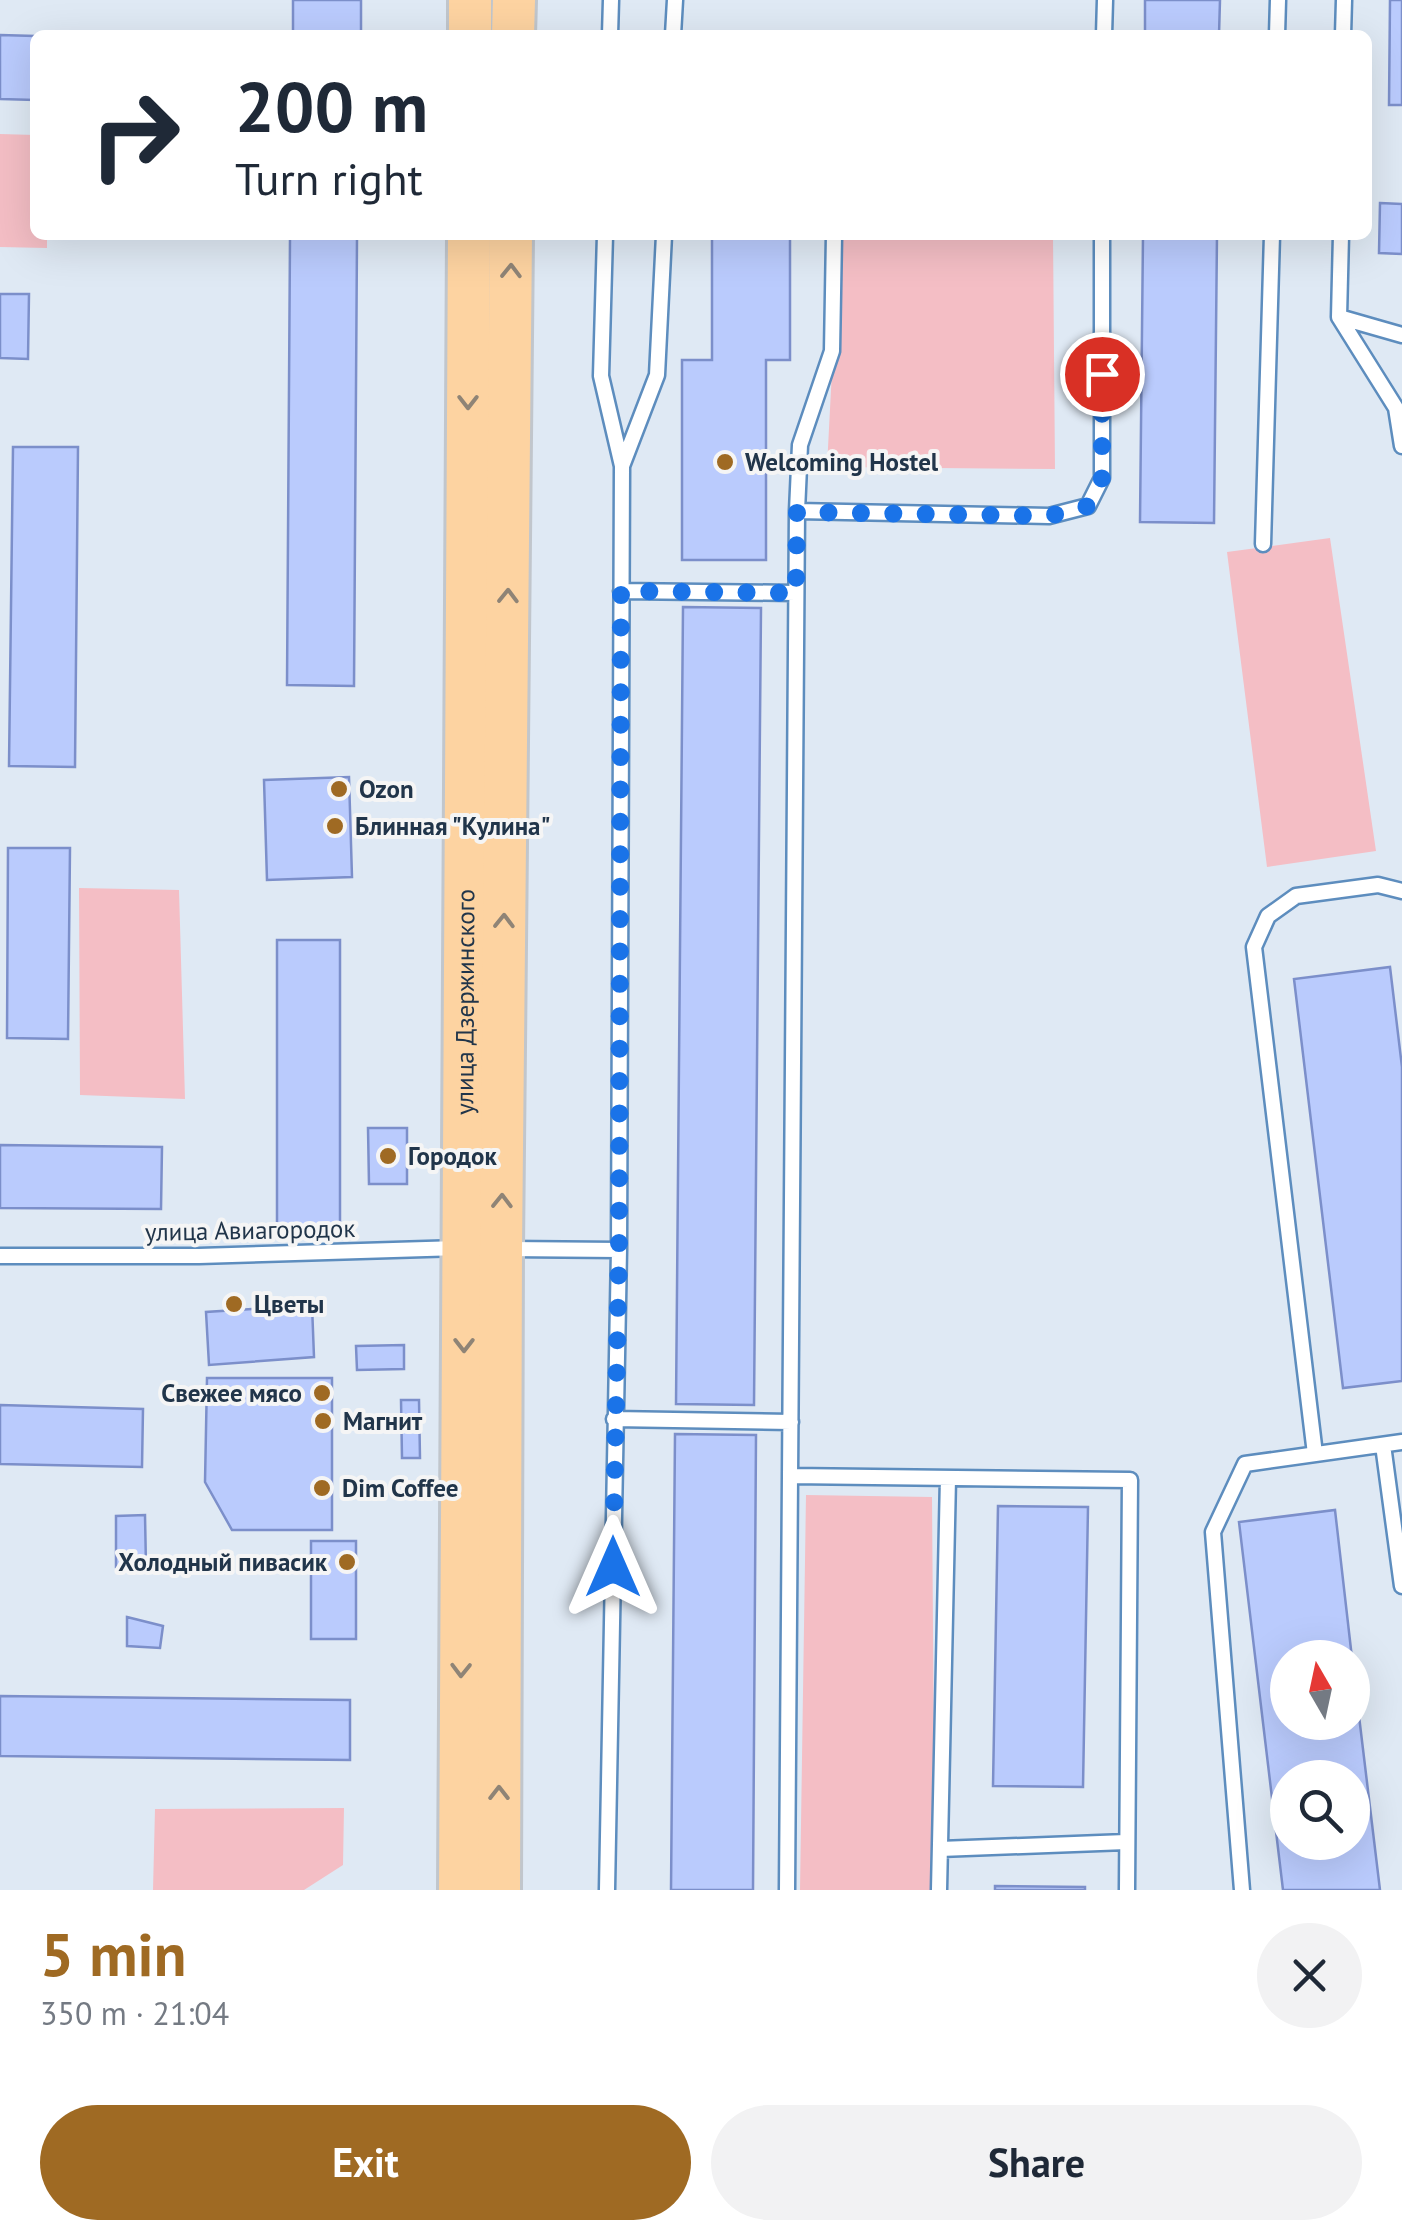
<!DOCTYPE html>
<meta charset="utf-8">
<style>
:root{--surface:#fff;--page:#f2f2f3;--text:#1f2937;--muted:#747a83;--accent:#9f6a23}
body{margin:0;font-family:"PT Sans",sans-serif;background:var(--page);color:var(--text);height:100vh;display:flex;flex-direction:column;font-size:38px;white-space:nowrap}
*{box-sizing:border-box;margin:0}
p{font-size:32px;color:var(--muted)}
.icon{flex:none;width:55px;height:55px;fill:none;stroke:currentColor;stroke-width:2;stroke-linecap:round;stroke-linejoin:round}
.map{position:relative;height:1890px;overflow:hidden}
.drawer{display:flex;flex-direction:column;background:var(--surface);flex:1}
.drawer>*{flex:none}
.banner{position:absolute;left:30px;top:30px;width:1342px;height:210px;border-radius:15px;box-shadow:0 10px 40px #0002;background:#fff;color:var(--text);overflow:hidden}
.needle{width:65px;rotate:351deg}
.buttons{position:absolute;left:1270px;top:1640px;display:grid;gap:20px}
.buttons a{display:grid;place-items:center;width:100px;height:100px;border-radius:50%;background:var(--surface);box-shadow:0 10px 40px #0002;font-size:50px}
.pin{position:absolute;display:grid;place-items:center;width:85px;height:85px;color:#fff;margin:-42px;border:5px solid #fff;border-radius:50%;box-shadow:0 2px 10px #0007}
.me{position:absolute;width:110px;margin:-55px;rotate:0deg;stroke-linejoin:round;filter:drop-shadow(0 0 8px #0008)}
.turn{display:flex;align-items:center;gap:35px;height:210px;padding:0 40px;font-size:45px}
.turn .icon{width:130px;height:130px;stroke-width:2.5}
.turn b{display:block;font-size:70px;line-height:85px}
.round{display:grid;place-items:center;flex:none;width:105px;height:105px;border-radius:52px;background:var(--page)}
.overview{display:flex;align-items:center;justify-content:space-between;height:170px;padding:0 40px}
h1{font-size:60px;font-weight:700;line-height:75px;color:var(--accent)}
.action{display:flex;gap:20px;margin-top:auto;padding:20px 40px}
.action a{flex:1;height:115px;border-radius:60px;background:var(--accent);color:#fff;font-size:40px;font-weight:700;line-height:115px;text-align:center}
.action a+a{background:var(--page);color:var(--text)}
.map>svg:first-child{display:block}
</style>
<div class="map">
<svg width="1402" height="1890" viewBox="0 0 1402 1890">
<rect width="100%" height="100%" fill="#dfe9f4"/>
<!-- green -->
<path fill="#f4bec5" d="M0,134l35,1v100h12v13l-47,-1z
M839,235h214l2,234 -228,-2z
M1330,538l46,313 -109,16 -40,-315z
M79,888l100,2 6,209 -105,-4z
M806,1495l126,2 3,393h-135z
M344,1808l-1,57 -39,25h-151l2,-81z"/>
<!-- building -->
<path fill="#bacbfd" stroke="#7c8fca" stroke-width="2.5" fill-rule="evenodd" d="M293,0h68v35h-68z
M1145,0h75l-1,35h-74z
M1390,0h12v105h-13z
M0,35l35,1v64l-35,-1z
M1380,203l22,1v50l-23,-1z
M712,235h78v125h-24v200h-84v-200h30z
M1143,235h74l-3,288 -74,-1z
M290,238h67l-3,448 -67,-1z
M0,294h29l-1,65 -28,-1z
M13,447h65l-3,320 -66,-1z
M683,607l78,1 -7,797 -78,-1z
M349,777l3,100 -85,3 -3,-100z
M8,848h62l-2,191 -61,-1z
M277,940h63v292h-63z
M1390,967l12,100v314l-59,7 -49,-409z
M368,1128h39v56h-38z
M0,1145l162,2 -1,62 -161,-1z
M312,1305l2,52 -105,8 -3,-53z
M404,1345v24l-47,1 -1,-24z
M207,1378h125v152h-100l-27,-48z
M401,1400h18l1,58h-18z
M0,1405l143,4 -1,58 -142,-3z
M675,1434l81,1 -3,455h-82z
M998,1506l90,1 -5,280 -90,-1z
M1335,1510l17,148h-64v64h64v-64l28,232h-97l-44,-368zM1288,1778h64v64h-64z
M145,1515l1,52h-30v-51z
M311,1541h45v98h-45z
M127,1617l36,9 -3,22 -33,-2z
M0,1696l350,4v60l-350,-4z
M995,1886l90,1v3h-90z"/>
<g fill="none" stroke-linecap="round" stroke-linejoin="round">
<defs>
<path id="lane" d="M610,35l1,-35
M673,35l2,-35
M1104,35l1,-35
M1277,35l1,-35
M1343,35l1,-35
M605,235l-4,141 21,90 -3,784 -12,640
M1341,235l-2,82 63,18
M1339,317l57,91 6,38
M622,466l35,-91 7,-140
M797,511l252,5 39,-10 14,-28v-243
M1263,544l9,-309
M621,591l174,2
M506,1249l113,1
M0,1256h199l260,-8
M614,1419l177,3
M1383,1445l19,141
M1315,1454l-61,-507 14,-31 28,-20 82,-11 24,6
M791,1476l339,4 -3,410
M940,1849l186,-7
M787,1890l10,-1379 3,-66 32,-94 2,-116
M939,1890l9,-412
M1242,1890l-29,-358 32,-68 157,-22"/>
<g id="primary">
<path d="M470,35v-35"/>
<path d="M513,35l1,-35"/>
<path id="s1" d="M460,1890l9,-1655"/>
<path d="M499,1890l2,-641 10,-1014"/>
</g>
</defs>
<!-- lane casing -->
<use href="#lane" stroke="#5d8dbe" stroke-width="19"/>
<!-- primary casing -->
<use href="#primary" stroke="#c1c6cc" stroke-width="48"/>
<!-- lane -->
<use href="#lane" stroke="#fff" stroke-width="14"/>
<!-- primary -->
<use href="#primary" stroke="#fdd3a1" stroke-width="42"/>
</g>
<!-- one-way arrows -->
<defs><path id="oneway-chevron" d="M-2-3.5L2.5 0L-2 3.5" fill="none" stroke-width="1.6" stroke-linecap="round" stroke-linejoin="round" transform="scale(2.5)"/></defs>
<g stroke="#8f8476">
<use href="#oneway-chevron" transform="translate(511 271) rotate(-89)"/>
<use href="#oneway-chevron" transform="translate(468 402) rotate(90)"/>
<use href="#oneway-chevron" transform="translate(508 596) rotate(-89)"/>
<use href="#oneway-chevron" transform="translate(504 921) rotate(-89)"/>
<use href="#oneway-chevron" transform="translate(502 1201) rotate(-89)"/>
<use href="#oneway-chevron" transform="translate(464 1345) rotate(90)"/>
<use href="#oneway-chevron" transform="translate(461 1670) rotate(91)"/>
<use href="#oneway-chevron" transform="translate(499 1793) rotate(-90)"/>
</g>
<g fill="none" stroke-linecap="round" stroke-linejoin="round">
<!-- route -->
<path stroke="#1a73e8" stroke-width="18" stroke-dasharray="0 32.4" d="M613,1567l6,-317 2,-659 175,2 1,-81 252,4 39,-10 14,-28v-104"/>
</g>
<!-- markers -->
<g fill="#9f6a23" stroke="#f5f5f5" stroke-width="4">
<circle cx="725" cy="462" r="10"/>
<circle cx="339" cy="789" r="10"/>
<circle cx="335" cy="826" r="10"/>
<circle cx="388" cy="1156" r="10"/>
<circle cx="234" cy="1304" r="10"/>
<circle cx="322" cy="1393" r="10"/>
<circle cx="323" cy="1421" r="10"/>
<circle cx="322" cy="1488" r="10"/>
<circle cx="347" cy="1562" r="10"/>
</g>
<g text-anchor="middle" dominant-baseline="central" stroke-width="8" stroke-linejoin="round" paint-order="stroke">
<!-- poi labels -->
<g font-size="25" font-weight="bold" fill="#21354a" stroke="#f5f5f5" text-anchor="start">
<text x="745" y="462">Welcoming Hostel</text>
<text x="359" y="789">Ozon</text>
<text x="355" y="826">Блинная "Кулина"</text>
<text x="408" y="1156">Городок</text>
<text x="254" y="1304">Цветы</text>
<text x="302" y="1393" text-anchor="end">Свежее мясо</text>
<text x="343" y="1421">Магнит</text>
<text x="342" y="1488">Dim Coffee</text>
<text x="327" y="1562" text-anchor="end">Холодный пивасик</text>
</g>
<!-- street labels -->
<g font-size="25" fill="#21354a" stroke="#f5f5f5">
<text stroke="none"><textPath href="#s1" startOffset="888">улица Дзержинского</textPath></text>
<text transform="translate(250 1230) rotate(-1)">улица Авиагородок</text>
</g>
</g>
</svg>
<div class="buttons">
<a><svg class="needle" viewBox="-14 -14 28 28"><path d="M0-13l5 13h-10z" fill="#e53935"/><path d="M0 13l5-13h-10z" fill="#747a83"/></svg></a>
<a><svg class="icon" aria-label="search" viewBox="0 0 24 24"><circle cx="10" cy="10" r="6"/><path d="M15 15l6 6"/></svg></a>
</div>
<div class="pin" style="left:1102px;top:374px;background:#d93025"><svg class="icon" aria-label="arrive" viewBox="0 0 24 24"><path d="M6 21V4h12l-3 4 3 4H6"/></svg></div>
<svg class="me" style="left:613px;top:1567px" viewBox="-20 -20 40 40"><path d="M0-17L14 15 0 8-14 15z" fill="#1a73e8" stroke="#fff" stroke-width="4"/></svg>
<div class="banner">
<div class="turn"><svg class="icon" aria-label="right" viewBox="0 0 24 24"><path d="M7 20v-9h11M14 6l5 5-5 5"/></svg><div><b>200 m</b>Turn right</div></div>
</div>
</div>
<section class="drawer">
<div class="overview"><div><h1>5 min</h1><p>350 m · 21:04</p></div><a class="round"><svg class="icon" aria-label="close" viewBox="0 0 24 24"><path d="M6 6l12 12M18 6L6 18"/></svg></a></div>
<div class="action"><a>Exit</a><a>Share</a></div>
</section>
